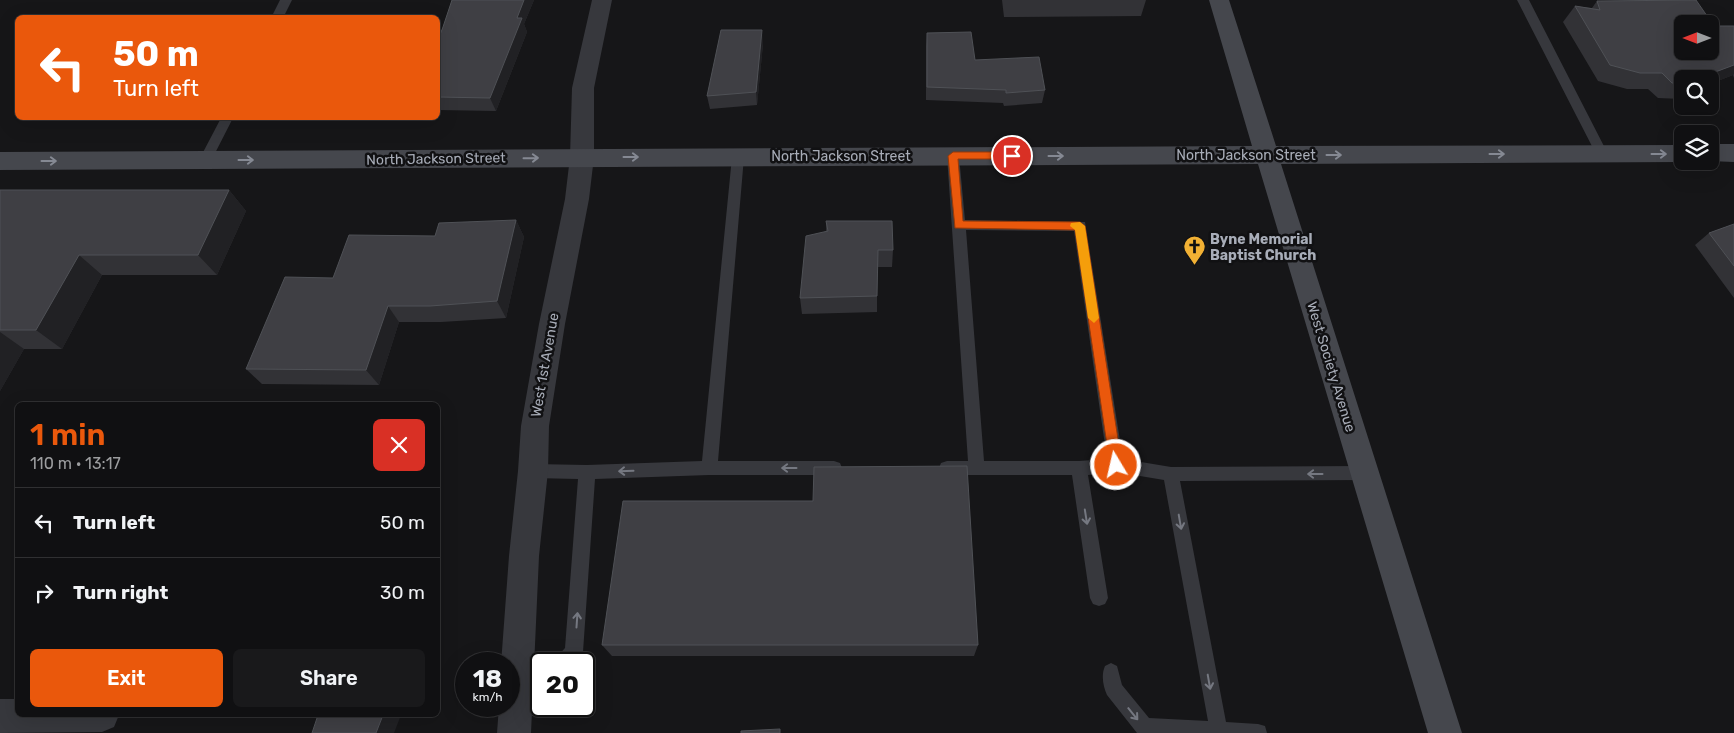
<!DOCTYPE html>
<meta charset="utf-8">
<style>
:root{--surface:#101012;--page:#19191b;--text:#f1f3f6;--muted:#9c9d9f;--line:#303032;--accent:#ea580c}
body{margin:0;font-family:Rubik,sans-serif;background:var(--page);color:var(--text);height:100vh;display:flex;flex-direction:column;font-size:19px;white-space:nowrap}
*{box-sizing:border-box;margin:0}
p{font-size:16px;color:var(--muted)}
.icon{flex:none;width:28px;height:28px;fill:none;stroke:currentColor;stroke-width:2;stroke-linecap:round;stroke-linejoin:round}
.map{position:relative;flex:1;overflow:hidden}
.side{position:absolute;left:15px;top:402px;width:425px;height:315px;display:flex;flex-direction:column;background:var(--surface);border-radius:8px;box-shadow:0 5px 20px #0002,0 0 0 1px var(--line)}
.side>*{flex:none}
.banner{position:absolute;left:15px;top:15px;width:425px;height:105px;border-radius:8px;box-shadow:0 5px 20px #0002,0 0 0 1px var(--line);background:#ea580c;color:#fff;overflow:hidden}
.needle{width:32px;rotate:270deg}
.controls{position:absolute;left:1674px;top:15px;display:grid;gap:10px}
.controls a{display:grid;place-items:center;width:45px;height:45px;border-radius:8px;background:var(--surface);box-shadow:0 5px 20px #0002,0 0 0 1px var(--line);font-size:25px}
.speed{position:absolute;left:455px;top:652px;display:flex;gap:10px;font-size:25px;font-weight:700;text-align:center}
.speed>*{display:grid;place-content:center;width:65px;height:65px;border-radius:50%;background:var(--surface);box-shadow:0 5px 20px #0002,0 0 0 1px var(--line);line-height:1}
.speed small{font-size:12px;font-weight:400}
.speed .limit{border:2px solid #111;border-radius:8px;background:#fff;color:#111}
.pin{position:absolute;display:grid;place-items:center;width:42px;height:42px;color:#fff;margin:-21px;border:2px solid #fff;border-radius:50%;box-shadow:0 1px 5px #0007}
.me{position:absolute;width:55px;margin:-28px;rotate:351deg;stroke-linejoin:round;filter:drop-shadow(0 0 4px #0008)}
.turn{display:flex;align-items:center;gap:18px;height:105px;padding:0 15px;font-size:22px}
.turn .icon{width:65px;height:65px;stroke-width:2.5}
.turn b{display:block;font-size:35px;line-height:42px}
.round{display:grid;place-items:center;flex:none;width:52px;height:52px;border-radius:8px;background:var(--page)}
.summary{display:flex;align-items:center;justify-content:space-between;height:85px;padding:0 15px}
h1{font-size:30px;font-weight:600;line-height:38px;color:var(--accent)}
.primary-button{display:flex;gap:10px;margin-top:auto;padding:10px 15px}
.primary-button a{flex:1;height:58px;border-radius:8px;background:var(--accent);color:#fff;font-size:20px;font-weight:600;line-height:58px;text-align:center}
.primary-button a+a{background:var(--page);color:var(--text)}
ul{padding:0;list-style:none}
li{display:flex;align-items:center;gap:15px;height:70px;padding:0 15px;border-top:1px solid var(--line)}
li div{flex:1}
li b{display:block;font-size:19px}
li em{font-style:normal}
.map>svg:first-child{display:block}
</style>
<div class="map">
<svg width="1734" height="733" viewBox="0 0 1734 733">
<rect width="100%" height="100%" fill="#161618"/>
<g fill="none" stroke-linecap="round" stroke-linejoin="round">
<!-- lane -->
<path fill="#37383d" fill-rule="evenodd" d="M280,0h12l-9,18h-12z
M1517,0h12l79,154 -1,3h-10l-1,-3z
M221,118h12l-23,45h-10l-1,-3z
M953,151l5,2 1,3 6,64 120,2 38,237 48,8 193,-1 6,2 2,5 -2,5 -6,2 -184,1 46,241 32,2 7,2 2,7h-130l-30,-38c-4,-9 -6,-20 -2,-29l6,-3 6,3 5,19 27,33 59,3 -44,-241 -48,-8 -28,3 20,123 -3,6 -6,2 -6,-2 -3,-6 -18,-123h-125l-6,-2 -2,-5 2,-5 6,-2h21l-21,-305 1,-3zM966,230l108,1 33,228 -28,2h-95z
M738,152l5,2 1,3 -26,304h116l6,2 2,5 -2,5 -6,2h-125l-114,4 -12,173 -8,12h-22l3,-6 9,-10 13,-169 -45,-1 -6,-2 -2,-5 2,-5 6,-2 54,1 115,-4 30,-304 1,-3z
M541,675v21l-16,14 -6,3 -6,-3 -3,-6c5,-12 19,-24 31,-29z"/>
<!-- street -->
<path fill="#37383d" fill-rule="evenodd" d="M592,0h20l-18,88v69l-5,42 -24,125 -16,102 -1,45 -9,85 -8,177h-34l2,-27h10v-42h-8l8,-108 9,-85 3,-45 18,-102 26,-125 5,-42 2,-69z
M0,699h18v16h101l-5,12 -12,5 -102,1z"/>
<!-- secondary -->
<path fill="#45474d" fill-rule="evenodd" d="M1209,0h20l47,146 406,-1v17l-401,2 181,569h-34l-170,-569 -1258,6v-18l1252,-6z
M1710,144h24v18l-25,-1z"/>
</g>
<!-- wall -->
<path fill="#323236" d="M452,0h82l-10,24 3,8 -31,79 -58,-1v-70l5,-13z
M1002,0h144l-5,16 -137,1z
M1597,1l117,25h20v52l-1,-3 -23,9v-5h-28v20l-24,-1 -10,-9h-21l-29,-8 -35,-59 12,-16 17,2z
M927,33l48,27 70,30 -3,13 -38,3 -1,-3 -77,-3v-54z
M763,44l-6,61 -47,4 -3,-13z
M0,190h229l17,21 -29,64h-115l-40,74h-38l-24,42z
M516,220l8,17 -18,81 -65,4h-42l-20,63 -117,-1 -16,-15 189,-133z
M826,221l67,29 -1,17h-15v45l-75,2 -2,-16 26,-67z
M1734,224v74l-39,-53 14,-12z
M813,501l165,144 -4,11h-362l-10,-11z"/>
<!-- shaded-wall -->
<path fill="#212124" d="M524,0h10l-10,24 3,8 -31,79 -6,-13 27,-80z
M762,30l1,14 -6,61 -1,-13z
M1734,65v9l-1,1 -23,9v-5h-12z
M229,190l17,21 -29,64 -19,-20z
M516,220l8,17 -18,81 -9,-17z
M79,255l23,20 -40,74 -26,-19z
M388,306l11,16 -20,63 -13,-15z
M0,332l24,17 -24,42z
M383,715h18l-7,18h-18z"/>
<!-- building -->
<path fill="#3f3f44" stroke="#4f5156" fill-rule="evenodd" d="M452,0h72l-7,18h5l-32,80 -52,-1v-57l5,-13z
M1696,0l18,26h20v39l-35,13v1h-17v4h-10l-10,-10h-22l-30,-8 -35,-59 25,4 -3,-9zM1682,24h28v27h-28z
M721,30h41l-6,62 -49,4z
M971,32l4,28 64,-3 6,33 -39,3v-3l-79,-3v-54z
M0,190h229l-31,65h-119l-43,75h-36z
M516,220l-19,81 -67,5h-42l-22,64 -120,-1 39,-92 48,1 16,-43 86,1 4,-13z
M826,221h66l1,29h-15l-1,46 -77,2 6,-62 22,-5z
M1734,224v42l-25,-33z
M967,466l11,179h-376l21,-144h190l1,-34z
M318,715h65l-7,18h-64z
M780,729v4h-39v-2z"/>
<!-- one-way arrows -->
<defs><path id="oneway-shaft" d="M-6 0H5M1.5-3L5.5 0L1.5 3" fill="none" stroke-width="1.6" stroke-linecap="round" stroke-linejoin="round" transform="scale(1.25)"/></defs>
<g stroke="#858993">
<use href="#oneway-shaft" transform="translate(1497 154)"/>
<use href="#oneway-shaft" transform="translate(1659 154)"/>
<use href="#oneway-shaft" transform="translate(1334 155)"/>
<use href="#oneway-shaft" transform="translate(1056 156)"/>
<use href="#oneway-shaft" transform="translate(631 157)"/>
<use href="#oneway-shaft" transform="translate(531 158) rotate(-1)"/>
<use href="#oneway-shaft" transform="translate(246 160)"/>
<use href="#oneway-shaft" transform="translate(49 161)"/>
</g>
<g stroke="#757881">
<use href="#oneway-shaft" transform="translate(789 468) rotate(180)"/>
<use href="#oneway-shaft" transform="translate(626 471) rotate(178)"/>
<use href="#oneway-shaft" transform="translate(1315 474) rotate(180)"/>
<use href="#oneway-shaft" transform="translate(1086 517) rotate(81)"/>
<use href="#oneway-shaft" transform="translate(1180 522) rotate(80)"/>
<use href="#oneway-shaft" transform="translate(577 620) rotate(-86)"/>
<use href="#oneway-shaft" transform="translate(1209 682) rotate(80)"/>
<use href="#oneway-shaft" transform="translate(1133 714) rotate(51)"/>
</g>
<!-- route -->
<path fill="#ea580c" stroke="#983908" d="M953,152h59l5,4 -5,3h-54l5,62 117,1 5,4 37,239 -2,3 -4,2 -5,-2 -1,-3 -35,-235 -120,-2 -7,-72z"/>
<!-- slow -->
<path fill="#f59e0b" d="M1080,222l5,4 14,92 -5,5 -6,-5 -13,-88 -5,-4 1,-3z"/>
<!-- icons -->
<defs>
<symbol id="church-pin" viewBox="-11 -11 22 30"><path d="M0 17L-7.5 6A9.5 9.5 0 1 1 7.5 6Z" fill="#f2b134" stroke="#111113"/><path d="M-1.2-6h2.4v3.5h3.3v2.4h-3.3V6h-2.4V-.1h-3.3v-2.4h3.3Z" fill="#111"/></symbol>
</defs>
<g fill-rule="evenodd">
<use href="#church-pin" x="1182" y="234" width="25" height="34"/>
</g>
<g text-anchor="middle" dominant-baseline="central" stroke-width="5" stroke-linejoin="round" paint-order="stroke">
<!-- street labels -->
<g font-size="14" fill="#a8adb8" stroke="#111113">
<text x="1246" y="155">North Jackson Street</text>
<text x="841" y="156">North Jackson Street</text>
<text transform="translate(436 159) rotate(-1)">North Jackson Street</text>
<text transform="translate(545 365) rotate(-80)">West 1st Avenue</text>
<text transform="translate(1331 367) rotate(73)">West Society Avenue</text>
</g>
<!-- poi labels -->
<g font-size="14" font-weight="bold" fill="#a8adb8" stroke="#111113" text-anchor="start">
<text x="1210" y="239">Byne Memorial<tspan x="1210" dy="16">Baptist Church</tspan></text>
</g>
</g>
</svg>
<div class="controls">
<a><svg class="needle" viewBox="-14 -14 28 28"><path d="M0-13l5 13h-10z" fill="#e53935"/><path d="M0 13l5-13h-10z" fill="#9c9d9f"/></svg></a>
<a><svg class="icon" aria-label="search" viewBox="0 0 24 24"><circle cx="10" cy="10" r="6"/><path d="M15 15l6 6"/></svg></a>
<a><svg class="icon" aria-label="layers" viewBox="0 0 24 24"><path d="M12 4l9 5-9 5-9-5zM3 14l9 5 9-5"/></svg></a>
</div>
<div class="speed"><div>18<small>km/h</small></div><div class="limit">20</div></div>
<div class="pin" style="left:1012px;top:156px;background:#d93025"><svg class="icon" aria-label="arrive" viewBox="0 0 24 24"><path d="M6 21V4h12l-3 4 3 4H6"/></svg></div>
<svg class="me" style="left:1116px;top:465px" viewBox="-20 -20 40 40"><circle r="17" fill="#ea580c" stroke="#fff" stroke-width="3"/><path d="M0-11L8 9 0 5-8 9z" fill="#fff"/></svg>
<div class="banner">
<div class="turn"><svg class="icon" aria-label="left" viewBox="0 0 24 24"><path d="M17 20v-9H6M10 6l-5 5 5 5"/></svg><div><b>50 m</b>Turn left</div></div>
</div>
<section class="side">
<div class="summary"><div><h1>1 min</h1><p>110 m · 13:17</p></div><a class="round" style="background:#d93025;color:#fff"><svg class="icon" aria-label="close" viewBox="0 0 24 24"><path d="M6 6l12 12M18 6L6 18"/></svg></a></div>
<ul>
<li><svg class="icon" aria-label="left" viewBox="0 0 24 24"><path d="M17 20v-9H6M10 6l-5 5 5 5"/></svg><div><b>Turn left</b></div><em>50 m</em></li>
<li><svg class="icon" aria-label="right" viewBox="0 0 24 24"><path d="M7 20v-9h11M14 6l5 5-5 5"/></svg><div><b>Turn right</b></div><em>30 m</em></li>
</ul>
<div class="primary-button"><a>Exit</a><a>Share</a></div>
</section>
</div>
